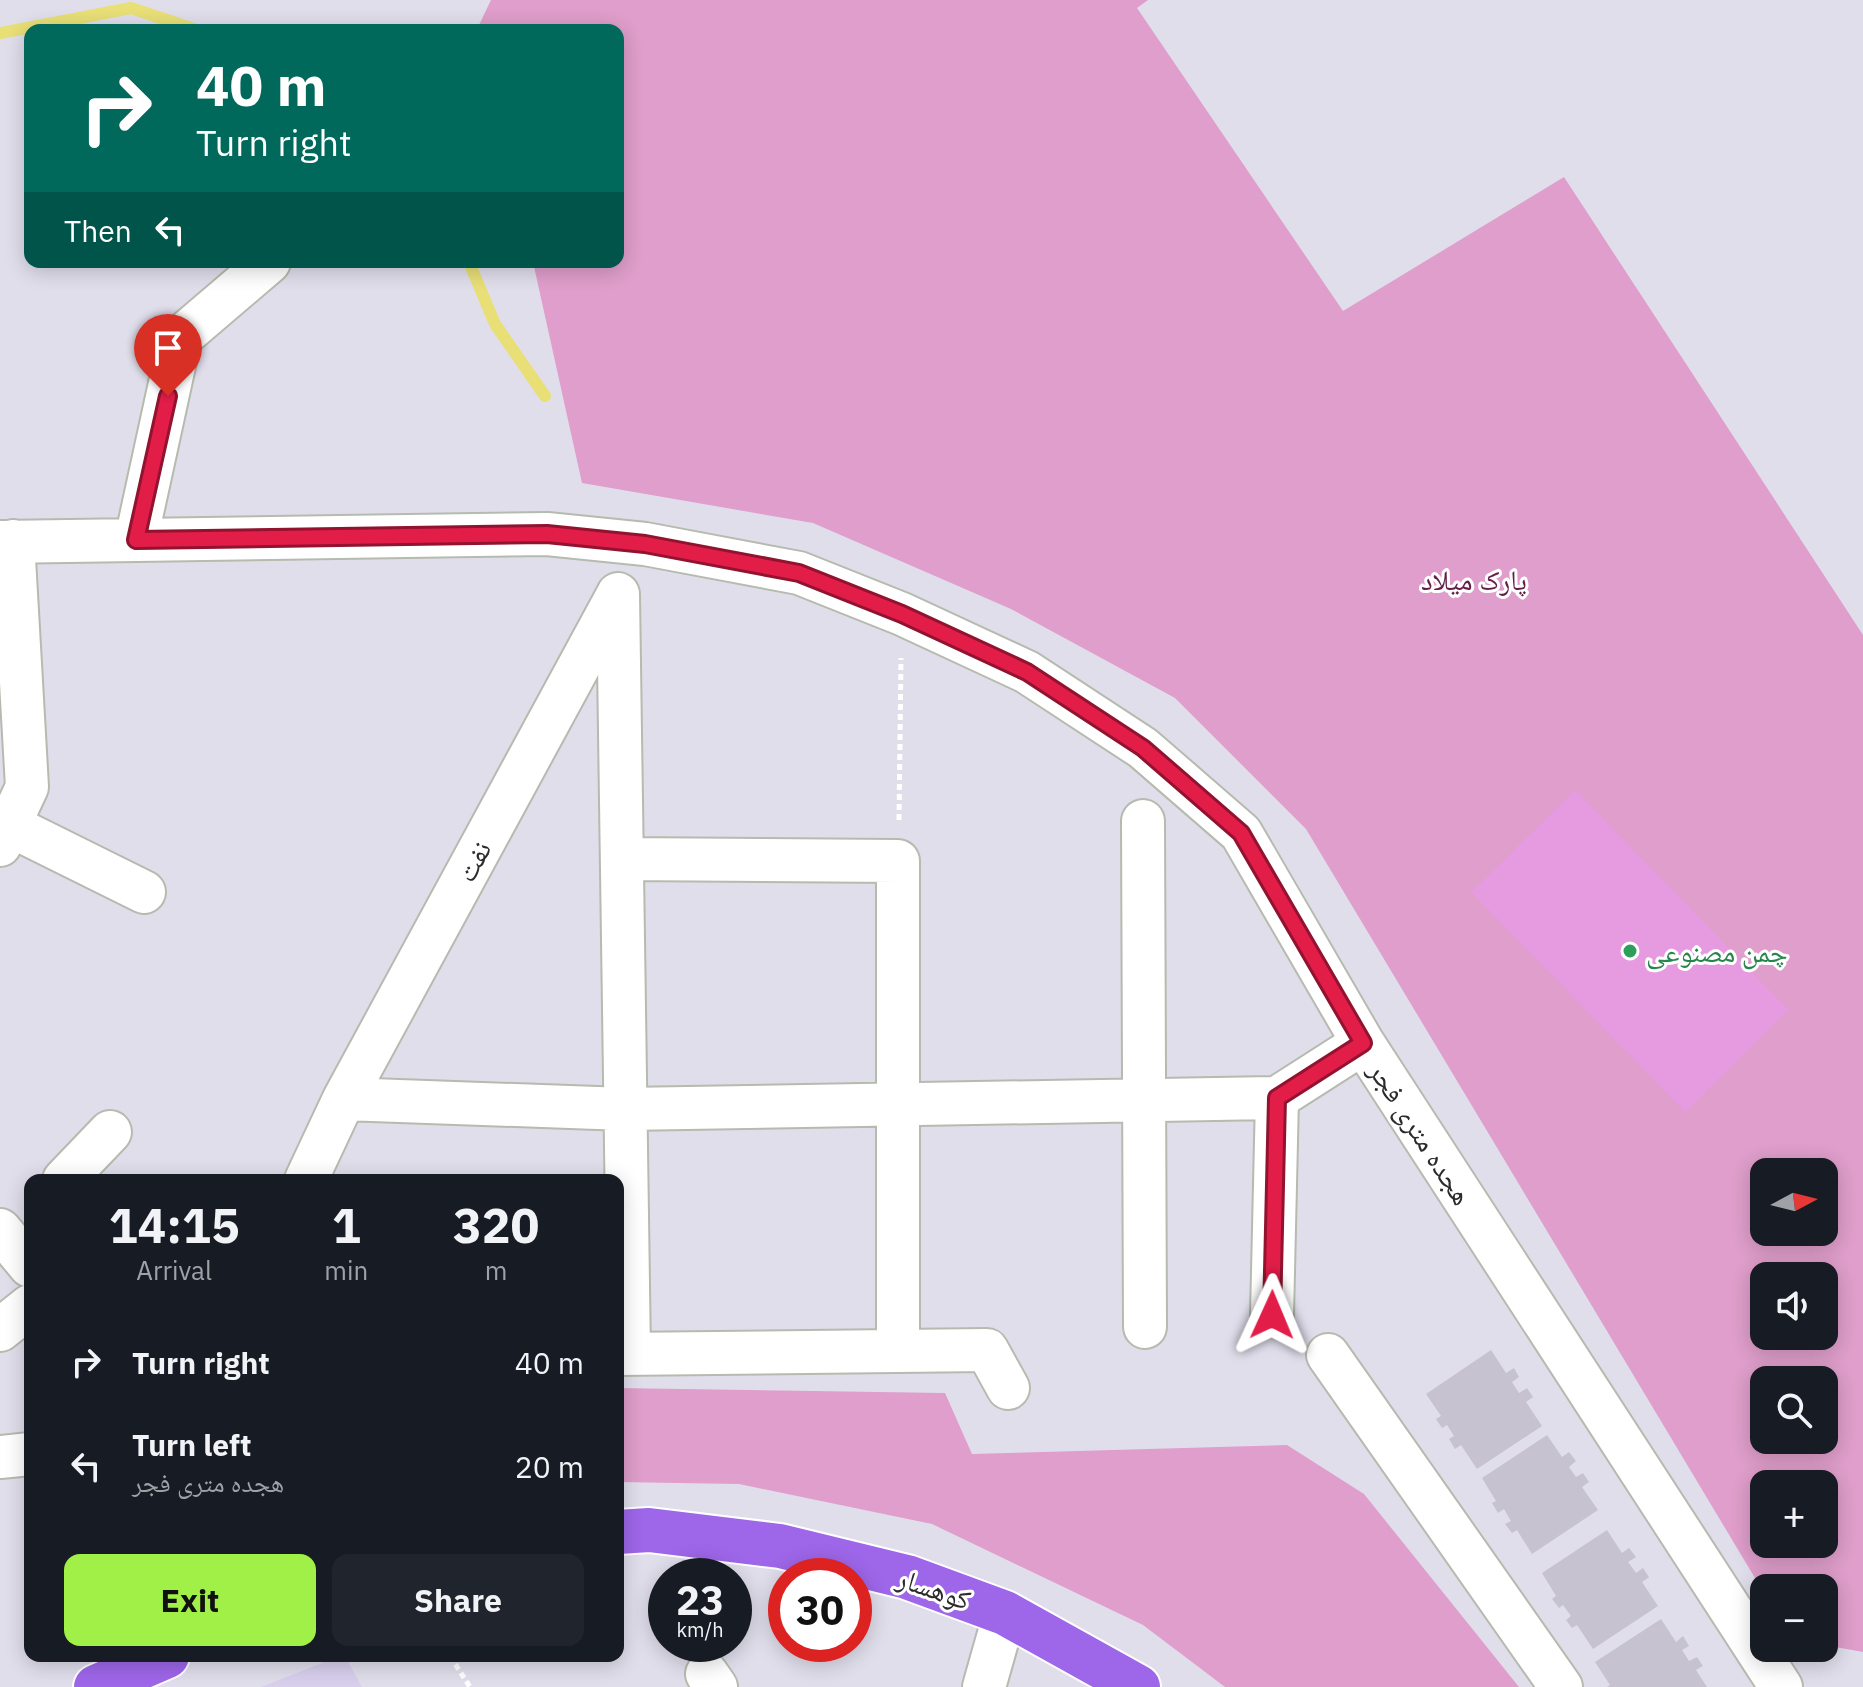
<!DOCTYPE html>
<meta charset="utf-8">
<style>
:root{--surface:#171b24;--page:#20242c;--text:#f1f3f6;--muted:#9ea1a6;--accent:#a0f047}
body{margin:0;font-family:"IBM Plex Sans","Noto Naskh Arabic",sans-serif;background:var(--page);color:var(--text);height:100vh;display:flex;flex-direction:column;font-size:30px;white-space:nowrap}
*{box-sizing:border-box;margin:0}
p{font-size:26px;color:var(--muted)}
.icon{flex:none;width:44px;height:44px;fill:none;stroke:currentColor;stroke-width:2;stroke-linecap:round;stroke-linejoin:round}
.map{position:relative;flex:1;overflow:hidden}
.side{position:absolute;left:24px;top:1174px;width:600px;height:488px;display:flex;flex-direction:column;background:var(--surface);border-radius:16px;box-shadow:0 4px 20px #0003}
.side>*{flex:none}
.top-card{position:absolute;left:24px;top:24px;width:600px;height:244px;border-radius:16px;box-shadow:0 4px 20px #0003;background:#00695c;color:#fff;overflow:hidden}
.needle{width:52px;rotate:83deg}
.buttons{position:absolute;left:1750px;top:1158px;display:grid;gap:16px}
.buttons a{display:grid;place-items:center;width:88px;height:88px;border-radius:16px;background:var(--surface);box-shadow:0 4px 20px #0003;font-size:40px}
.speed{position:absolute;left:648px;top:1558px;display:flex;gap:16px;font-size:40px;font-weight:700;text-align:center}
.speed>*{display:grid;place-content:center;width:104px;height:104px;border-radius:50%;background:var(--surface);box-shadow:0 4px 20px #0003;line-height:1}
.speed small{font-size:20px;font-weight:400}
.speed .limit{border:12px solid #d22;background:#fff;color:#111}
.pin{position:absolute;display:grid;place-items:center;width:68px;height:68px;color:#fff;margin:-82px -34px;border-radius:50% 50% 50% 0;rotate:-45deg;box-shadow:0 0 8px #0007}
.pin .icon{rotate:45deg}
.me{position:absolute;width:88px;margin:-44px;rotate:1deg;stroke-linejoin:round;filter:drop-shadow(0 0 6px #0008)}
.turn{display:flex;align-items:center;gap:28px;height:168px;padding:0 40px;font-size:36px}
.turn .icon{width:104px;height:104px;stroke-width:2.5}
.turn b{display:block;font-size:56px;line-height:68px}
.then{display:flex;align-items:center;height:76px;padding:0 40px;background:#0003;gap:16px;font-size:30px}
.eta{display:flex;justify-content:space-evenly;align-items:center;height:136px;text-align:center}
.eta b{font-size:48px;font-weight:800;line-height:56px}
.primary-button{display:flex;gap:16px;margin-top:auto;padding:16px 40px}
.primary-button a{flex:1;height:92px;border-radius:16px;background:var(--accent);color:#111;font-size:32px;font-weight:800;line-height:92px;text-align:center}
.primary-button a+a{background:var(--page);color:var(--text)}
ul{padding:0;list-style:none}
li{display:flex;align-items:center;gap:24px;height:104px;padding:0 40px}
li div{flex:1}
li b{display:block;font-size:30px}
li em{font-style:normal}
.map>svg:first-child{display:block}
</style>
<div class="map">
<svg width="1863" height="1687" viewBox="0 0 1863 1687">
<rect width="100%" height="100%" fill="#e1deec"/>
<!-- education -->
<path fill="#d8cfed" d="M340,1656h5l17,31h-101z"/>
<!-- green -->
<path fill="#df9ecb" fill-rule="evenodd" d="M491,0h657l-11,8 206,303 221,-134 299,458v1017l-39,-7v-57h-60v5l-458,-764 -131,-131 -164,-89 -198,-86 -231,-40 -49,-221h85v-232h-137l-2,-5zM1764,1172h60v60h-60zM1764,1276h60v60h-60zM1764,1380h60v60h-60zM1764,1484h60v60h-60z
M618,1388l327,5 27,61 315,-9 77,49 155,193h-294l-82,-62 -211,-101 -193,-40 -121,-2z"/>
<!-- pitch -->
<path fill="#e69ae0" d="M1575,790l214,220 -104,102 -214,-220z"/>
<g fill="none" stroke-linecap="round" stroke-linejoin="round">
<!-- stream -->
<path stroke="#e8df77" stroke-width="12" d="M0,33l131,-25 66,22
M469,262l26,62 50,72"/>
</g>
<!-- building -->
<path fill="#c6c2cf" d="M1491,1350l15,23 8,-5 5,9 -7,5 7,11 8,-5 6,9 -7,5 16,24 -65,43 -16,-24 -6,4 -6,-10 5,-3 -7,-11 -5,3 -6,-9 5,-3 -15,-22z
M1547,1435l15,22 7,-5 7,9 -7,6 7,10 7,-4 6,9 -7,5 16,23 -66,44 -15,-24 -5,3 -7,-9 6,-3 -7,-12 -6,4 -6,-10 4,-2 -14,-23z
M1607,1530l15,23 7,-5 7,9 -8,5 8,11 7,-5 6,9 -7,5 16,24 -65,43 -16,-24 -5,3 -6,-8 5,-4 -8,-11 -4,3 -7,-9 4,-3 -14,-23z
M1661,1619l15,23 7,-6 6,10 -7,4 7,11 8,-4 6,9 -7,4 11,17h-100l3,-2 -15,-23z"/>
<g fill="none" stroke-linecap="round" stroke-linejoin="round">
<defs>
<path id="minor" d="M136,540l44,-202 89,-76
M0,542l547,-8 98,10 154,29 103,41 125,58 116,76 98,85 122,210 418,644
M618,594l11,760
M1143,821l2,506
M9,825l135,67
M0,845l27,-58 -14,-246
M622,859l276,2v490
M344,1099l281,10 652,-11
M64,1180l46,-48
M306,1180l38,-81 272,-501
M0,1230l30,36
M1272,1315l5,-217 86,-55
M0,1330l30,-24
M618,1354l369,-4 21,38
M1328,1355l233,332
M0,1457l30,-3
M707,1674l9,13
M984,1687l21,-74"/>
<path id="major" d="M618,1532l31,-2 131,16 127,31 98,36 133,74
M96,1687l71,-31"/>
</defs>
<!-- minor casing -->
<use href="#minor" stroke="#b5bbae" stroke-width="46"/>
<!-- major casing -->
<use href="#major" stroke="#fff" stroke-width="48"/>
<!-- path -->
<path stroke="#fff" stroke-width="5" stroke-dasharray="6 4" stroke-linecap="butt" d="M899,820l2,-162
M450,1656l20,31"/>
<!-- minor -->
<use href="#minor" stroke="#fff" stroke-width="42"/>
<!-- major -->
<use href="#major" stroke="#9e66e9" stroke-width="44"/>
</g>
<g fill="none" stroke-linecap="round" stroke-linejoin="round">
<defs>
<path id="route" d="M168,396l-32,144 411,-6 98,10 154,29 103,41 125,58 116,76 98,85 122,210 -86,55 -5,217"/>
</defs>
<!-- route casing -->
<use href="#route" stroke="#92132f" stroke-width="20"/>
<!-- route -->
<use href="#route" stroke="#e11d48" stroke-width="14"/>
</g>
<!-- markers -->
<circle fill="#2e9e5b" stroke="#fff" stroke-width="3" cx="1630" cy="951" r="8"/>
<g text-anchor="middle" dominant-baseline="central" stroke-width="6" stroke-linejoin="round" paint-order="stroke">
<!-- park labels -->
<g font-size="28" fill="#651e45" stroke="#fff">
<text x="1474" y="579">پارک میلاد</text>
</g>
<!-- street labels -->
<g font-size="28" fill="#2b2b2b" stroke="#fff">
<text transform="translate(473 861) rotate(-61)">نفت</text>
<text transform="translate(1421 1133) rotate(57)">هجده متری فجر</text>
<text transform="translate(934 1588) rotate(19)">کوهسار</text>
</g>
<!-- leisure labels -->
<g font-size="28" fill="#27864d" stroke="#fff" text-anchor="start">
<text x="1646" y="951">چمن مصنوعی</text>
</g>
</g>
</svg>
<div class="buttons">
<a><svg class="needle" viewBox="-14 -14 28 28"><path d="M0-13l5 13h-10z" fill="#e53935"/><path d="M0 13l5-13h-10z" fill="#9ea1a6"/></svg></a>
<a><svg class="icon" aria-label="sound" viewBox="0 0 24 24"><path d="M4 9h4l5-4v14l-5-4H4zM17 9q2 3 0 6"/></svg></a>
<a><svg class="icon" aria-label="search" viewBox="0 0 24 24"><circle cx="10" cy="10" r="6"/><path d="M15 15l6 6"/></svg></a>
<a>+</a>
<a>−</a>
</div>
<div class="speed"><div>23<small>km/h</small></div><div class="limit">30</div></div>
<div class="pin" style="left:168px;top:396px;background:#d93025"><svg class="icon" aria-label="arrive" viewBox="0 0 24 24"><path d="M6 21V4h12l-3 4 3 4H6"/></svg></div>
<svg class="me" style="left:1272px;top:1315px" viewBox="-20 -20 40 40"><path d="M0-17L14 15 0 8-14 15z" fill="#e11d48" stroke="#fff" stroke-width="4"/></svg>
<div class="top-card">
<div class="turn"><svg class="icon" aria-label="right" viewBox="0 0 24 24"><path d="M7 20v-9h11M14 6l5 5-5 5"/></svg><div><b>40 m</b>Turn right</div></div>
<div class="then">Then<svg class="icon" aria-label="left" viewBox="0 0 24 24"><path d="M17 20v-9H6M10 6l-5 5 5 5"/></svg></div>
</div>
<section class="side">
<div class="eta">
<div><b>14:15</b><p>Arrival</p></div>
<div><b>1</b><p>min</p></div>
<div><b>320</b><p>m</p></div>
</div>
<ul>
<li><svg class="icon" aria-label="right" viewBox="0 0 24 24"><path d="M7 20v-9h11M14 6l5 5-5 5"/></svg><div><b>Turn right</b></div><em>40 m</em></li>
<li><svg class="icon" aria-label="left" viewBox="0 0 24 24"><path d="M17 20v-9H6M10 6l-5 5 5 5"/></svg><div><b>Turn left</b><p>هجده متری فجر</p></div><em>20 m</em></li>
</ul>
<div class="primary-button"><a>Exit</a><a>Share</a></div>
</section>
</div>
